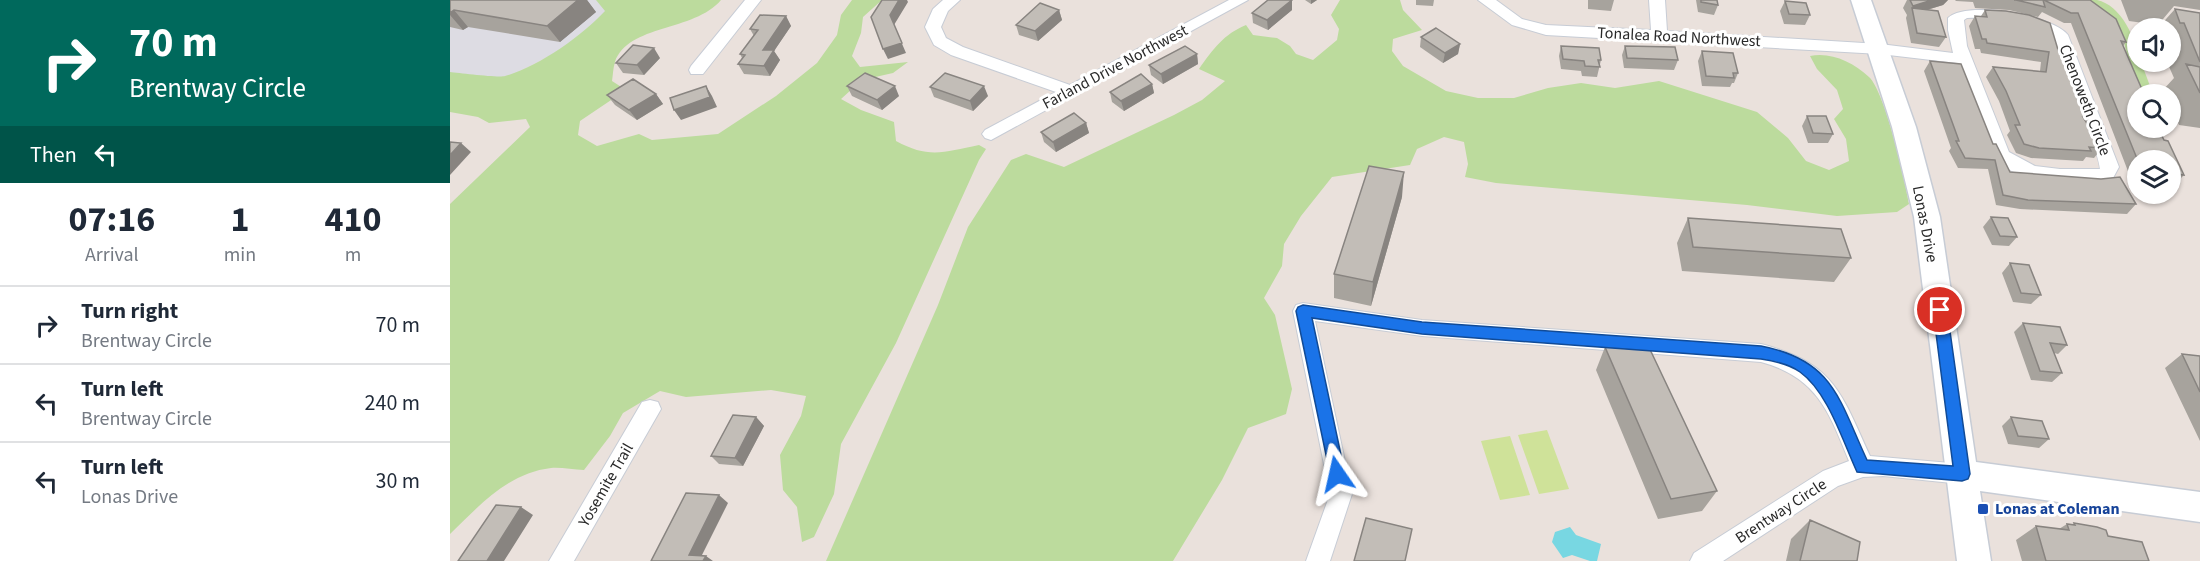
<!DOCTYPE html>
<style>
:root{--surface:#fff;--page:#f6f6f7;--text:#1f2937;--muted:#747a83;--line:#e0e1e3}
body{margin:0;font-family:"Source Sans 3",sans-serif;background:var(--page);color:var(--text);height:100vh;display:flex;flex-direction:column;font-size:22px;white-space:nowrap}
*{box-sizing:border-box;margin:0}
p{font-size:20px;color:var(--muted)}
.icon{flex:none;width:33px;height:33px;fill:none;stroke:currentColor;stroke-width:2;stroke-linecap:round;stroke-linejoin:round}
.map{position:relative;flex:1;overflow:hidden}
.side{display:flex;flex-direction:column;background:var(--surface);width:450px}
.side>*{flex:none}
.hud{background:#00695c;color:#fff;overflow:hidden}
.controls{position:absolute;left:1677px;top:18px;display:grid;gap:12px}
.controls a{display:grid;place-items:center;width:54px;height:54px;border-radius:50%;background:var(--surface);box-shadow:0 2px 4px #0004;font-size:30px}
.pin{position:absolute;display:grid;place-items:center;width:51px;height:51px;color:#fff;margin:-26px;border:3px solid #fff;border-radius:50%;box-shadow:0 2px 6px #0007}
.me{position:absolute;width:66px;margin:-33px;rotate:349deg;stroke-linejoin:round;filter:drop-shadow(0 0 4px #0008)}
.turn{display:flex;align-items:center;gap:21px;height:126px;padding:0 30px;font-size:27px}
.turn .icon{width:78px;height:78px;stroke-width:2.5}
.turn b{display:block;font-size:42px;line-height:51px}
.then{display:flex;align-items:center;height:57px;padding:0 30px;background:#0003;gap:12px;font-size:22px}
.eta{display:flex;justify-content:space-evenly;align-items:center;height:102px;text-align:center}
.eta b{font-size:36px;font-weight:700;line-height:42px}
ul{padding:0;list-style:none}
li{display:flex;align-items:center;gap:18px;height:78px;padding:0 30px;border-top:2px solid var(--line)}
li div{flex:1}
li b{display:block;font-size:22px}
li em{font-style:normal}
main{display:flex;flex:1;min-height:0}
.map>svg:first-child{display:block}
</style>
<main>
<section class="side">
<div class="hud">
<div class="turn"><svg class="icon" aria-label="right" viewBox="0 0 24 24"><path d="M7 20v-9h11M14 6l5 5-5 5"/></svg><div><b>70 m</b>Brentway Circle</div></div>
<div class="then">Then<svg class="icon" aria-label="left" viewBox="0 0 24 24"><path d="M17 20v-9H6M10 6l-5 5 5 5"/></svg></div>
</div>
<div class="eta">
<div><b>07:16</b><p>Arrival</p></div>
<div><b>1</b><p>min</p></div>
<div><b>410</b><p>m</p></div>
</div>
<ul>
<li><svg class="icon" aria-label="right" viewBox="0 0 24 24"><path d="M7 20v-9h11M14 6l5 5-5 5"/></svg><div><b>Turn right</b><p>Brentway Circle</p></div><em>70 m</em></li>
<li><svg class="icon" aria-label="left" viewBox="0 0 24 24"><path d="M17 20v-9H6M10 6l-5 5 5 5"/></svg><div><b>Turn left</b><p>Brentway Circle</p></div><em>240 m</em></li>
<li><svg class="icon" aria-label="left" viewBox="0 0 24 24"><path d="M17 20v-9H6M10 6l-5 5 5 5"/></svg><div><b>Turn left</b><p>Lonas Drive</p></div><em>30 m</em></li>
</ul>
</section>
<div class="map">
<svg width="1750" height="561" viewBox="0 0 1750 561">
<rect width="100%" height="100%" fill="#eae1dc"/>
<!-- industrial -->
<path fill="#dddce3" d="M0,0h209l-209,107z"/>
<!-- green -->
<path fill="#bcdb9d" d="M146,0h125c-27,32 -93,24 -106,62 -2,6 -2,13 -3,19l14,9 -46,31 -2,14 19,11 42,-12 13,6 66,-6 58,-38 41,-33 20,-28 4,-20 11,-15h30l-19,17 -2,16 -9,23 8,11 48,-5 -15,11 -31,7 -21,19 20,11 33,12 2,19c33,18 48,11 83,4l7,4 -7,11 -83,183 -55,101 -7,50 -20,43 -12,5 -5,-35 -14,-17 -3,-35 21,-39 5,-20 -35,-6 -85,7 -26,-6 -37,22 -13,23 -26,34c-11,0 -23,-3 -33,-2 -43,5 -72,38 -101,66v-330l80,-77 -4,-8 -37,4 -11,-6 -28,-5v-40c10,1 49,6 55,4 33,-9 77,-40 100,-65z
M890,0h60l3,10 19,20 -29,9 -1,12 11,15 43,25 32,7h36l34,-10 33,-5 34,5 44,-7 98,31 31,26 18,23 23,9 20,-9 -3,-22 -12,-20 9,-10 -6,-19 -20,-21 -7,-13c22,-4 42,6 59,21 16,15 36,102 40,127l-12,8 -60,4 -90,-11 -251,-22 -31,-6 3,-13 -4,-22 -20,-5 -27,12 -7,16 -78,12 -31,39 -17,28 -2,22 -18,32 11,17 17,74 -6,25 -38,14 -26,52 -49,81h-347l112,-256 30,-78 43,-67 15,-6 38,13 110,-52 28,-15 23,-19 -26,-12c14,-20 25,-35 47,-44l7,10 24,3 13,8 6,8 17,6 24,-20 2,-11 -8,-14z
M1617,0c9,0 21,0 30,0 24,5 40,39 41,62h3l12,32h-12l-7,-14 -14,-52z"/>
<!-- pitch -->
<path fill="#cfe299" d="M1097,430l22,59 -30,5 -21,-59z
M1060,436l20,59 -30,5 -19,-59z"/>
<!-- water -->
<path fill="#78d7e2" d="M1120,527l6,8 25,9 -4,17h-7l-18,-6 -9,3 -11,-16 3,-10z"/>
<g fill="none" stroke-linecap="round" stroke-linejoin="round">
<defs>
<path id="street" d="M295,0h16l-58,74h-12l-2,-4 2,-4z
M493,0h17l-12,11 -7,16 5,11 17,9 107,38 159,-85h19l-257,140 -6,-2 -3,-4 3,-4 71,-38 -105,-37 -17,-10 -9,-18 8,-18z
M1028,0h18l26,19 24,6 105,5 -2,-30h16l2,31 213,13 73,9 -5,-23v-12c17,-18 105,-3 120,17l51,132 -6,11c-16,7 -32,5 -50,4 -22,-1 -48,-5 -65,-20 -11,-10 -36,-81 -41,-99l-77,-9 -334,-19 -34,-10zM1517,18c24,-1 65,2 84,18 9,8 49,120 49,133h-40l-25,-3 -26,-14 -42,-106 -3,-26z
M853,303l119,17 339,24c73,19 80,48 109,112l92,8 8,3 3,7 -3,7 -8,3 -79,-8 -20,1 -25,9 -115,75h-33l4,-8 129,-82 26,-10c-20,-49 -32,-84 -88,-99l-339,-26 -107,-15 37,173 -22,67h-24l24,-67 -37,-183 3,-6z
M200,400l8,2 3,7 -87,152h-25l93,-159z"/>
<path id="secondary" d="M1401,0h20l45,127 24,90 36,245 224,30v30l-220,-31 11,70h-34l-43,-344 -22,-90z"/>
</defs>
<!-- street casing -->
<use href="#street" stroke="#c7ccd5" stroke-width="2"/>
<!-- secondary casing -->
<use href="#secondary" stroke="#c7ccd5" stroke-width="3"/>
<!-- street -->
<use href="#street" fill="#fff" fill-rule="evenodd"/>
<!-- secondary -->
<use href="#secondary" fill="#fff" fill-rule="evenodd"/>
</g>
<!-- wall -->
<path fill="#a7a39d" d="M0,0h137l9,12 -36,30 -92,-15 -5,3 -13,-3z
M855,0h12l-6,4z
M966,0h18l-1,6 -17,-1z
M1138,0h26l-3,11 -23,-2z
M1246,0h21l1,5 -4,10 -16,-3z
M1457,0h41l-5,5 -16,5 19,27 -7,10 -28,-4 -5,-25 1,-3 -4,-7z
M1505,0h135l36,42 -3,4 41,94 20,35 -10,10h-4v-25h-32v20l-7,-1 -60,-156h-7l-22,-11 -4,5 -29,-7 -34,-2 -2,-6 -17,-1z
M1671,0h79v10l-26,-4 -16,19 -29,-4z
M1335,1l25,14 -5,10 -21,-1 -4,-13z
M1725,9l25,4v115l-21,-3 -9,-20v-11h-5l-2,-4 11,-12 -7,-16h3v-34h-12z
M609,10l3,10 -24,21 -19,-6 -3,-10z
M842,10l-24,20 -15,-7 -1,-10z
M1535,10l74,43 31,65 -4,4 16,26 -8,10 -8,-1 -3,4 -52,-3 -15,-5 -9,-18 3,-4 -11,-30 -13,-24 7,-10 47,4 1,-9 -60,-9 -1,-4h-5l-6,-23 6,-10h6z
M336,16l5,10 -17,25 6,9 -10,16 -26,-2 -6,-10 4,-6 -2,-4 14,-18 -4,-7z
M971,37l39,7 -2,10 -15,9 -23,-16z
M1111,46l40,14 -4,17 -15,-1 -1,-5 -20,-2 -2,-13z
M1175,46l53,14 -4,10 -50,-2 -2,-13z
M1252,51l36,22 -4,10h-2l-2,4 -28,-1 -4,-25z
M747,54l1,10 -35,20 -12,-9 -2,-10z
M210,58l-16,17 -21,-2 -7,-10z
M1480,61l63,83 17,28 126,32 -9,10 -107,-5 -24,-4 -8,-36 -30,-1 -9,-17 2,-3 -27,-77z
M702,84l2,9 -30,18 -12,-9 -2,-10z
M397,86l52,10 -17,14 -30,-14z
M480,87l58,9 -15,15 -39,-14z
M206,94l7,10 -26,16 -22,-15 -8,-10z
M1357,116l26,18 -5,9h-20l-6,-17z
M636,123l3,10 -33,19 -12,-10 -3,-10z
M952,197l-31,109 -37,-8v-24z
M1541,217l26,20 -8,9 -17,-1 -9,-18z
M1238,218l163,40 -17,24 -152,-11 -5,-28z
M1560,263l31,32 -10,9 -18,-2 -11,-29z
M1573,323l44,22 -9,9 -4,-1 8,20 -10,9 -21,-2 -17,-48z
M1155,347l112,144 -15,20 -44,8 -62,-149z
M1732,354l18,2v85l-35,-73z
M306,417l8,9 -21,40 -24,-2 -8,-8z
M1561,417l38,22 -10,9 -31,-4 -6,-18z
M1360,520l47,41h-71l5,-22z
M1624,523l34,13 41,25h-127l-6,-21 20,-14 23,3 8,-5 5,1z"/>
<!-- shaded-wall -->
<path fill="#888480" d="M128,0h9l9,12 -36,30 -13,-16z
M449,0h8l1,2 -14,23 12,28 -18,6 -5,-10 7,-34z
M842,0v10l-24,20 -1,-10z
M861,0h6l-6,4z
M1482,0h16l-5,5 -30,9 -1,-6 1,-2z
M4,10l14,17 -5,3 -13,-15v-2z
M609,10l3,10 -24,21 -3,-10z
M336,16l5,10 -17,25 6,9 -10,16 -6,-10 -1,-16z
M1010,44l-2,10 -15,9 2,-10z
M204,48l6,10 -16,17 -7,-10z
M747,54l1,10 -35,20 -2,-10z
M702,84l2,9 -30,18 -3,-10z
M256,86l6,10 5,11 -36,13 -7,-10z
M445,86l4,10 -17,14 -5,-10z
M534,86l4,10 -15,15 -3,-10z
M206,94l7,10 -26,16 -8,-10z
M636,123l3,10 -33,19 -3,-10z
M11,143l10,9 -21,23v-20z
M954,172l-2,25 -31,109 2,-24z
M306,417l8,9 -21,40 -8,-8z
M269,495l9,8 -29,58 -10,-6z
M71,507l12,8 -29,46h-17z
M256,556l7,5h-10z"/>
<!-- building -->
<path fill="#c2bdb7" stroke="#888480" stroke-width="1.5" d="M0,0h128l-31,26 -93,-16 -4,3z
M432,0h17l-9,15 12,28 -19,6 -12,-32z
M818,0h24l-25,20 -15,-7z
M1251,0h16l1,5 -17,-3z
M1460,0h22l-19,6z
M1564,0h29l2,7 -29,-7z
M1594,0h46l26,19 10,23 -5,-1 23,53h-6v34h20l6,12 4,1 16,34 -14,-2v-13h-32v1l-60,-148h-7z
M1335,1l21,2 4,12 -21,-1z
M590,3l19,7 -24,21 -19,-6z
M1462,8l26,3 8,26 -29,-4z
M1725,9l25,4v49l-16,-39h-4z
M1535,10l21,1 23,4 21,8 9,30 7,1 24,64 -7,-1 19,31 -13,-1 2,4 -52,-3 -15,-4 -9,-19h5l-14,-34 -13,-24 53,5 3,-20 -62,-9 -1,-4h-4l-7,-23 12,1z
M310,15l26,1 -23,34h11l-10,16 -26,-2 7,-9 -5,-1 18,-24 -8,-1z
M986,28l24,16 -15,9 -24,-16z
M183,45l21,3 -17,17 -21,-2z
M735,46l12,8 -36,20 -12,-9z
M1111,46l38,2 2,12h-3l2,7 -15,-1 -1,-5 -21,-2z
M1175,46l50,1 3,13 -51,-2z
M1252,51l31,2 5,20h-5l1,5 -28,-2z
M1480,61l31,3 32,80h3l14,28 91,7 19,-2 16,27 -108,-4 -25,-5 -8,-35 -30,-2 -9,-17h3z
M1736,64l14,3v26z
M415,73l30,13 -18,14 -30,-14z
M495,73l39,13 -14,15 -40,-14z
M691,74l11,10 -31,17 -11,-9z
M183,79l23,15 -27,16 -22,-15z
M256,86l4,11 -36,13 -4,-12z
M624,113l12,10 -33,19 -12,-10z
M1357,116h19l7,18 -20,-1z
M0,142l11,1 -11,12z
M919,166l35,6 -31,110 -39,-8z
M1541,217l17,1 9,19 -17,-1z
M1238,218l153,11 10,29 -158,-11z
M1560,263l19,2 12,30 -20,-2z
M1573,323l37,4 7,18 -17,-2 12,30 -22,-2z
M1196,341l71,150 -46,8 -66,-152z
M1732,354l18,2v36z
M283,415l23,2 -21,41 -24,-2z
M1561,417l31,4 7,18 -31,-3z
M236,493l33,2 -30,60 17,1 -3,5h-52z
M46,505l25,2 -34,54h-29z
M916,518l46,11 -7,32h-51z
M1360,520l50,22 -3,19h-57z
M1624,523l23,4 9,3 2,6 34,6 7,19h-103l-10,-35 33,4 -2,-6 8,1z"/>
<!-- route -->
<path fill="#1a73e8" stroke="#114b97" stroke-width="1.5" d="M853,305l119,17 339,24c73,14 78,54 106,114l86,6 -20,-156 2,-3h10l2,3 23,164 -2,5 -6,2 -105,-9c-14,-30 -29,-80 -57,-100 -11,-8 -25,-11 -39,-13l-339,-25 -110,-16 33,156 -2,5 -6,2 -5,-2 -2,-5 -34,-163 2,-4z"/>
<!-- markers -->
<rect fill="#1a4fb4" stroke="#fff" stroke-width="2" x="1527" y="503" width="12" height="12" rx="3"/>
<g text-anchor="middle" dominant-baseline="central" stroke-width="6" stroke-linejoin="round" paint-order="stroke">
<!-- street labels -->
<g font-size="16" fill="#292929" stroke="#fff">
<text transform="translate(1229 37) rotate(3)">Tonalea Road Northwest</text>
<text transform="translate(665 67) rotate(-28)">Farland Drive Northwest</text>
<text transform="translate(1635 100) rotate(69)">Chenoweth Circle</text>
<text transform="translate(1475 224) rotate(79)">Lonas Drive</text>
<text transform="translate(156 485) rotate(-60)">Yosemite Trail</text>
<text transform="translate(1331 511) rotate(-33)">Brentway Circle</text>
</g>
<!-- transit labels -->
<g font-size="16" font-weight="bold" fill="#164399" stroke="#fff" text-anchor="start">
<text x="1545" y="509">Lonas at Coleman</text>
</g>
</g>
</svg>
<div class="controls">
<a><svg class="icon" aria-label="sound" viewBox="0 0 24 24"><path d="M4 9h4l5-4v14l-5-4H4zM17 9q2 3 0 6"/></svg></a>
<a><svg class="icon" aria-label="search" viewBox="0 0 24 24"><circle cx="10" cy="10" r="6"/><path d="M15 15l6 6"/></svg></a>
<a><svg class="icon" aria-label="layers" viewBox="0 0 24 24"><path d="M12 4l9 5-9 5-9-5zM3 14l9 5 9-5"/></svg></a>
</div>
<div class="pin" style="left:1490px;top:310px;background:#d93025"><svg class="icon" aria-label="arrive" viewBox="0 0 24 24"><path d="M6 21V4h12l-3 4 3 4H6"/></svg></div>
<svg class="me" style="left:887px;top:474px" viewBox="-20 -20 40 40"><path d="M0-17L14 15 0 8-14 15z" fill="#1a73e8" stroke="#fff" stroke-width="4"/></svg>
</div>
</main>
